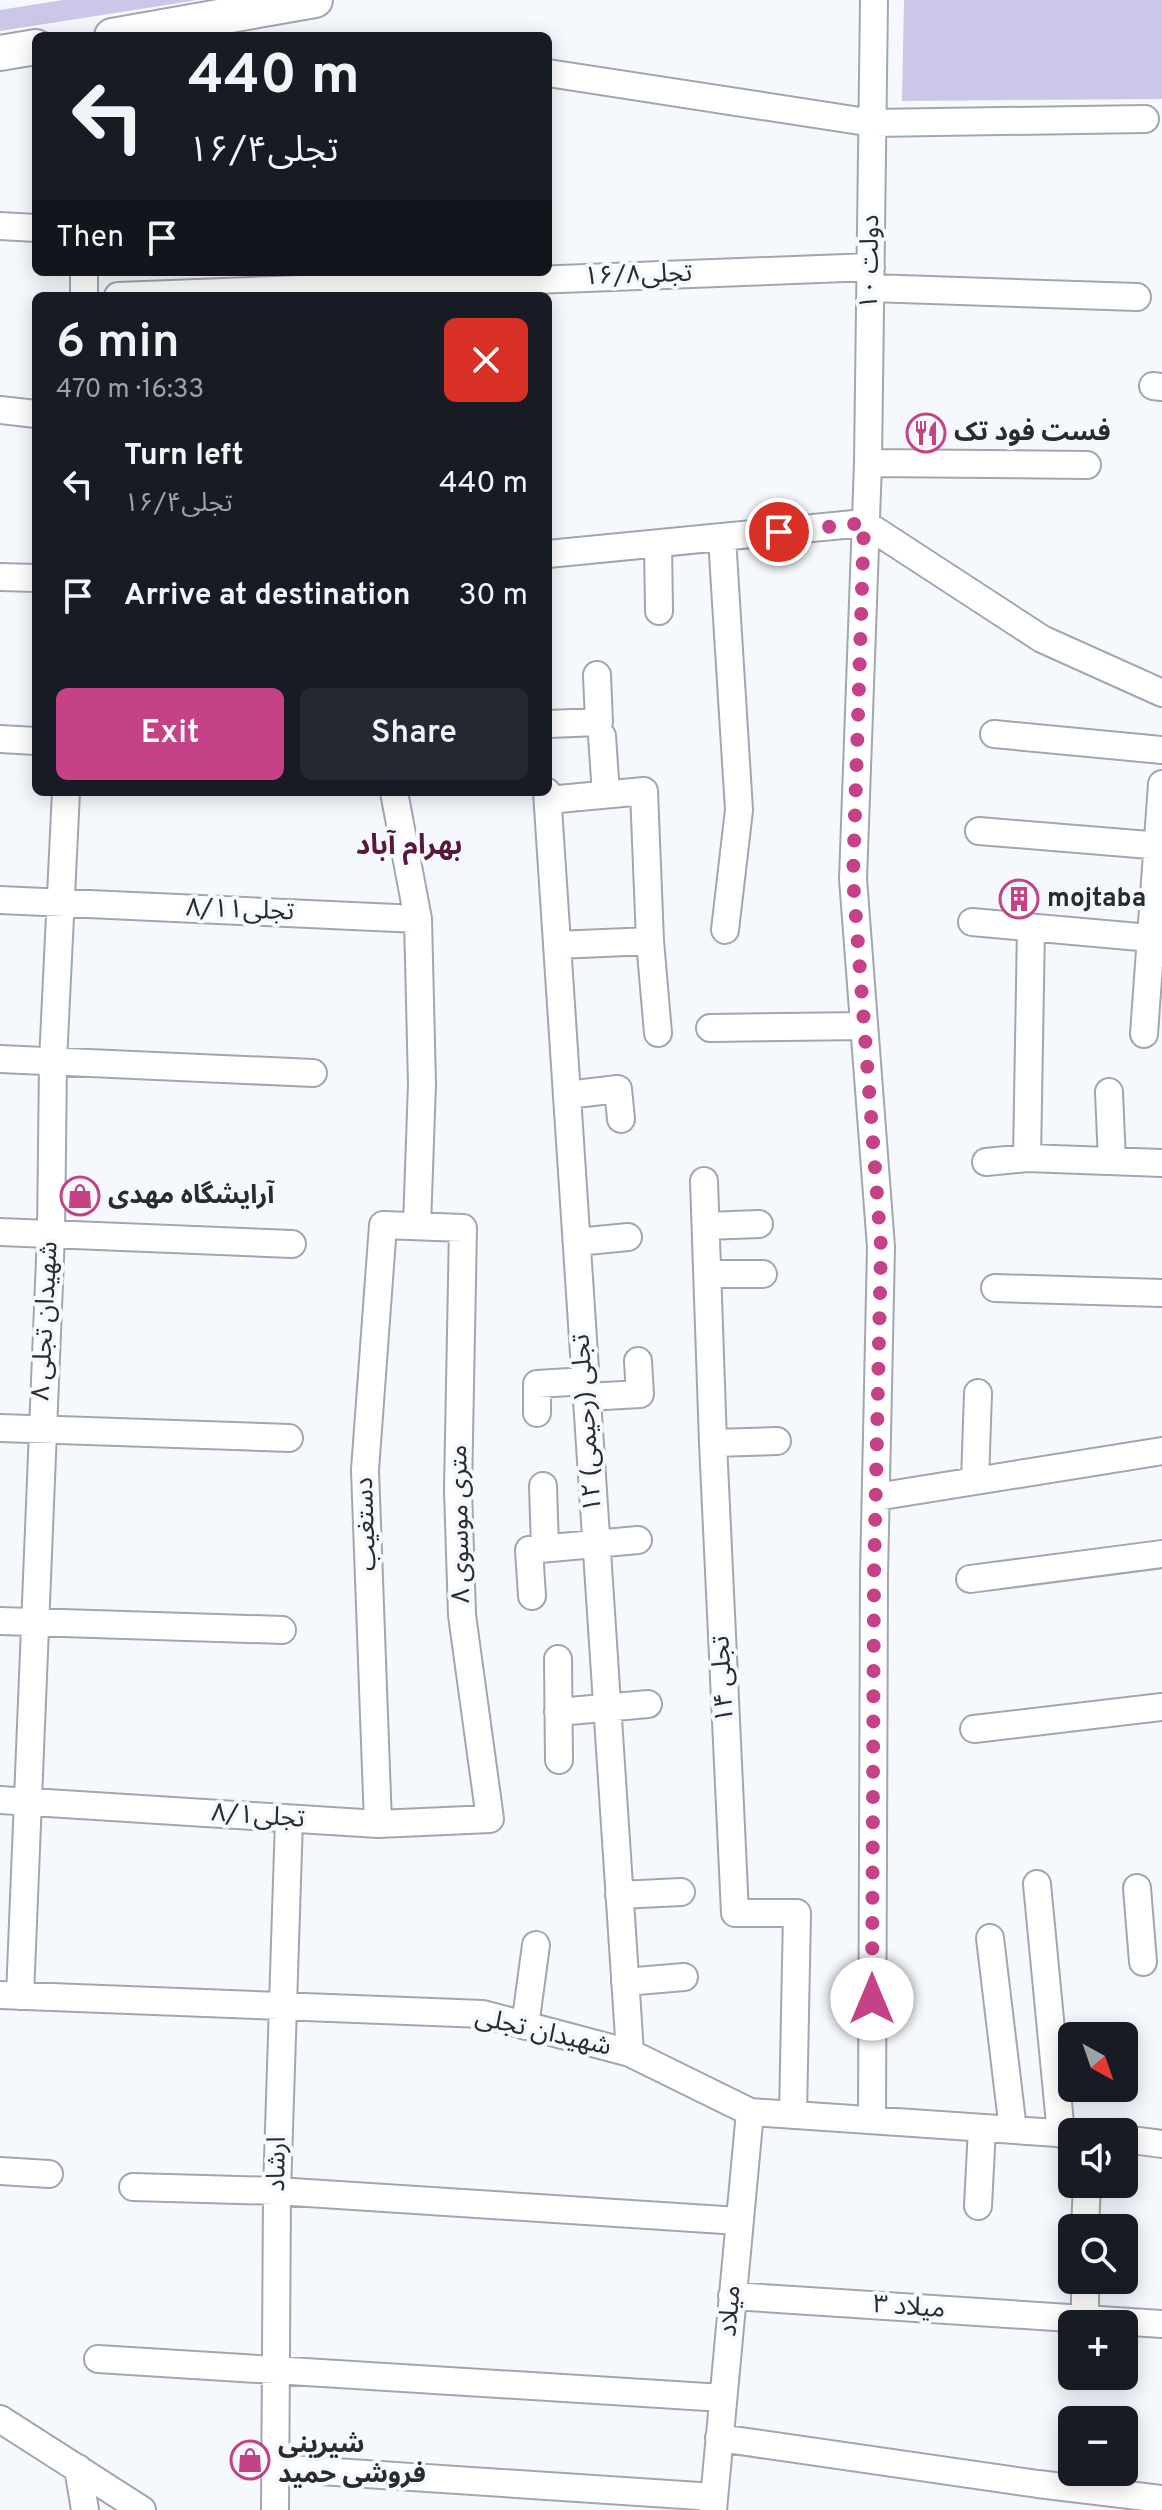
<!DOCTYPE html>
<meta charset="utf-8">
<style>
:root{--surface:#171b24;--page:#242831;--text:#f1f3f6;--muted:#9ea1a6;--accent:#c54287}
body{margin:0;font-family:Overpass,"Noto Sans Arabic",sans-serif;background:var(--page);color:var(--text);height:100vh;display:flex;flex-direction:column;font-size:30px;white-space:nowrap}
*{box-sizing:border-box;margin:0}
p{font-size:26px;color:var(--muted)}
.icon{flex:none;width:44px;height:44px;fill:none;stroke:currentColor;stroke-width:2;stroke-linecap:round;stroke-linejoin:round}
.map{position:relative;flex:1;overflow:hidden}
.details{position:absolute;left:32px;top:292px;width:520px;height:504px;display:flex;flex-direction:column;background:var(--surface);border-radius:12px;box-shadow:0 4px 20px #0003}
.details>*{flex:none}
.top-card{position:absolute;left:32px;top:32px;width:520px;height:244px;border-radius:12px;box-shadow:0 4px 20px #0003;background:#171b24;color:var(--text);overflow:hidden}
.needle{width:52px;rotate:140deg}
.buttons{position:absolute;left:1058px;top:2022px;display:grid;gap:16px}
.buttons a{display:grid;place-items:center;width:80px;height:80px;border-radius:12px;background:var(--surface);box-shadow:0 4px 20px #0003;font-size:40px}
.pin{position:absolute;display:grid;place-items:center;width:68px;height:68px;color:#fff;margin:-34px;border:4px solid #fff;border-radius:50%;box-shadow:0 2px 8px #0007}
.me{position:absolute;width:88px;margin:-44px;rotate:0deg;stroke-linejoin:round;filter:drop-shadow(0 0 6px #0008)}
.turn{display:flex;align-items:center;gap:28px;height:168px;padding:0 24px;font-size:36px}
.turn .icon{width:104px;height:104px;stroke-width:2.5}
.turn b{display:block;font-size:56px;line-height:68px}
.then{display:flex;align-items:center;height:76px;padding:0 24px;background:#0003;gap:16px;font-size:30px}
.round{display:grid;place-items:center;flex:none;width:84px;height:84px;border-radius:12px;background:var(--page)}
.headline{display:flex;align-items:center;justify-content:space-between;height:136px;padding:0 24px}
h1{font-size:48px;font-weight:600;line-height:60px}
.action{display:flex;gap:16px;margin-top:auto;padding:16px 24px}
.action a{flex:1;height:92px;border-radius:12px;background:var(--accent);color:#fff;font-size:32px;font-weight:600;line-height:92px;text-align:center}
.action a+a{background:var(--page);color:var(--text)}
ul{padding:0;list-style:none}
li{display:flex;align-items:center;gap:24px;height:112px;padding:0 24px}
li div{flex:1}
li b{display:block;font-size:30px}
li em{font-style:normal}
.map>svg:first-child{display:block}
</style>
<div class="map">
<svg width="1162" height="2510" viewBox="0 0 1162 2510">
<rect width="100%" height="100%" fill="#f5f9fe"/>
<!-- green -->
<path fill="#ccc6e9" d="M63,0h135l-198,31v-21z
M904,0h258v99l-260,2z"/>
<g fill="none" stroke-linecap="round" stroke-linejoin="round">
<defs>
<path id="minor" d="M548,73l325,50 272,-4
M0,226l36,2
M84,272v24
M871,288l266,9
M118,296l753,-29
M1153,386l9,1
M0,410l36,4
M868,463l219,2
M864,523l178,116 120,54
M722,538l17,272 -14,120
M658,544l1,67
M548,554l316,-31
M0,577l36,1
M548,724l51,-2 -2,-47
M994,734l168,16
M602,736l4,58
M0,739l36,2
M394,792l24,127 4,165 -5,142
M547,792l83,1261
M548,800l96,-9 6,150 8,92
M979,831l183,15
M0,900l418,19
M972,922l190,17
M557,945l93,-4
M710,1028l154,-2
M1144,1034l18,-250
M0,1059l313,14
M1109,1092l3,69
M567,1095l51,-6 3,30
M1027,1158l4,-231
M986,1162l41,-4 135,5
M704,1181l9,262 22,470h62l-4,202
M706,1226l53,-2
M0,1232l292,12
M577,1242l51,-5
M708,1274h55
M995,1288l167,5
M587,1397l53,-3 -2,-33
M537,1413v-29l49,-3
M0,1428l289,10
M713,1443l64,-2
M975,1481l3,-88
M543,1486l2,62
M876,1497l286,-46
M970,1579l192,-25
M532,1596l-3,-46 109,-10
M0,1621l282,9
M558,1659l1,101
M558,1712l90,-8
M974,1729l188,-22
M0,1800l378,24 112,-5 -28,-204 -4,-125 5,-262 -80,-3 -18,245 13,354
M1037,1884l24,250
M1137,1888l6,74
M619,1895l62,-3
M990,1938l23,192
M625,1982l59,-5
M0,1995l483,19 147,39 120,59 322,22
M20,1996l31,-762 2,-173 13,-269
M525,2026l11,-81
M872,2120l2,-545 7,-328 -28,-368 15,-416 6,-463
M1124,2139l38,5
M0,2171l49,3
M133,2187l144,4 462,30
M978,2206l4,-78
M1085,2228l2,-44
M1085,2280v39
M732,2296l430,28
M98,2359l625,39
M0,2419l142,91
M719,2438l319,46 124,15
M78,2468l7,42
M275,2468l439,29
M275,2510l2,-319 12,-372
M713,2510l37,-398"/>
<path id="major" d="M112,36l203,-36
M0,53l36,-6"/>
</defs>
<!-- minor casing -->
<use href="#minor" stroke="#a1a7af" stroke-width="30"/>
<!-- major casing -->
<use href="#major" stroke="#a1a7af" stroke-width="38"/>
<!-- minor -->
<use href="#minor" stroke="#fff" stroke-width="26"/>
<!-- major -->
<use href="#major" stroke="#fff" stroke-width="34"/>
</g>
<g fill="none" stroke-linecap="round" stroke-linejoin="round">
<!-- route -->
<path stroke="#c54287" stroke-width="14" stroke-dasharray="0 25.2" d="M779,532l85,-9 -11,356 28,368 -7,328 -2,424"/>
</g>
<!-- icons -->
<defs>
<symbol id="restaurant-ring" viewBox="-11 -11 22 22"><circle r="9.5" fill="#f5f9fe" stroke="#c54287" stroke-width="1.5"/><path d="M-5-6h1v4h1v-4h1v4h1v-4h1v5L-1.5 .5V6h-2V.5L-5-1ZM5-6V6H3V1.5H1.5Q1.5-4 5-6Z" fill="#c54287"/></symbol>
<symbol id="building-ring" viewBox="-11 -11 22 22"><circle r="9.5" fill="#f5f9fe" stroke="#c54287" stroke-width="1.5"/><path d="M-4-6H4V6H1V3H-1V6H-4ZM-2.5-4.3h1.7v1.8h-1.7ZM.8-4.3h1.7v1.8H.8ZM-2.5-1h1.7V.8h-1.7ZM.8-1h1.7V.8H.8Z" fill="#c54287"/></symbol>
<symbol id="shop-ring" viewBox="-11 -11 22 22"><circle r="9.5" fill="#f5f9fe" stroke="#c54287" stroke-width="1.5"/><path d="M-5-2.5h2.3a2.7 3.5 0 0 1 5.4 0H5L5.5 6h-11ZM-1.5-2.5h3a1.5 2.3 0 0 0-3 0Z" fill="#c54287"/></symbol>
</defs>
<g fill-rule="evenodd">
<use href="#restaurant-ring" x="904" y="411" width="44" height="44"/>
<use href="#building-ring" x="997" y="877" width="44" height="44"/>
<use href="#shop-ring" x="58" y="1174" width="44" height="44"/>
<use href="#shop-ring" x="228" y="2438" width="44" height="44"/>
</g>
<g text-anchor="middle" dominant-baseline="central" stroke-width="8" stroke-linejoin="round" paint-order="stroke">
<!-- street labels -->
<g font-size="26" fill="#292b2f" stroke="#f5f9fe">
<text transform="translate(871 262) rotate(-89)">۱۰ دولت</text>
<text transform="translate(638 276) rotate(-2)">تجلی۱۶/۸</text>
<text transform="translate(240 911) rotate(2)">تجلی۸/۱۱</text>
<text transform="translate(46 1321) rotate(-87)">شهیدان تجلی ۸</text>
<text transform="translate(588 1423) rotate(-94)">۱۲ تجلی (رحیمی)</text>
<text transform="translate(367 1524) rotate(-92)">دستغیب</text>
<text transform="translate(461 1524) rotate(-91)">۸ متری موسوی</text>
<text transform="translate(724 1679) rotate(-93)">تجلی ۱۴</text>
<text transform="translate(258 1817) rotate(4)">تجلی۸/۱</text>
<text transform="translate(543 2033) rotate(13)">شهیدان تجلی</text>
<text transform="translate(278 2164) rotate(-89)">ارشاد</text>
<text transform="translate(909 2308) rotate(4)">۳ میلاد</text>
<text transform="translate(731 2311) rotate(-85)">میلاد</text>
</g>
<!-- poi labels -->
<g font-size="26" font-weight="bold" fill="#292b2f" stroke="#f5f9fe" text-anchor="start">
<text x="954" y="433">فست فود تک</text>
<text x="1047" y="899">mojtaba</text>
<text x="108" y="1196">آرایشگاه مهدی</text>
<text x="278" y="2445">شیرینی<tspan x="278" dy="30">فروشی حمید</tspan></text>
</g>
<!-- neighbourhood labels -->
<g font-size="28" font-weight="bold" fill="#58183a" stroke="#f5f9fe">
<text x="409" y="847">بهرام آباد</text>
</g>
</g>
</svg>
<div class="buttons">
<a><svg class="needle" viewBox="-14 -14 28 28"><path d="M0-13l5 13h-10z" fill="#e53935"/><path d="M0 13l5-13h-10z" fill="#9ea1a6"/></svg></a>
<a><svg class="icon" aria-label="sound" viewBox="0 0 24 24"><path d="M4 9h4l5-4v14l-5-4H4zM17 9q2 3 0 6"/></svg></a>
<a><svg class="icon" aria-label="search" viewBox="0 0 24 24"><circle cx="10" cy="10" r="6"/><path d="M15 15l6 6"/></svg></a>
<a>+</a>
<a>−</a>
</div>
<div class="pin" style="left:779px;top:532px;background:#d93025"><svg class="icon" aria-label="arrive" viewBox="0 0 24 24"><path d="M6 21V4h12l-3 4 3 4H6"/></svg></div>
<svg class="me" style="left:872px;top:1999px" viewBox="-20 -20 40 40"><circle r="19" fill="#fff"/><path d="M0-13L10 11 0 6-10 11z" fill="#c54287"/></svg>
<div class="top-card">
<div class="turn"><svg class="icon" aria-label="left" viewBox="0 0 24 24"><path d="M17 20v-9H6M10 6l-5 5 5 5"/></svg><div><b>440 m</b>تجلی۱۶/۴</div></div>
<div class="then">Then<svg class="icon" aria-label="arrive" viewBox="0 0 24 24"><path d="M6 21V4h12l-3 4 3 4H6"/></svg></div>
</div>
<section class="details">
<div class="headline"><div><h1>6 min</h1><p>470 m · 16:33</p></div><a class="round" style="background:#d93025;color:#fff"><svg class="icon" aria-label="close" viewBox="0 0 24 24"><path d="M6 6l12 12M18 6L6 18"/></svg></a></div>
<ul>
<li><svg class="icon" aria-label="left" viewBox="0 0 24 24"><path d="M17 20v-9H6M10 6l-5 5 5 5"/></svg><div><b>Turn left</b><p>تجلی۱۶/۴</p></div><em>440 m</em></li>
<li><svg class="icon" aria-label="arrive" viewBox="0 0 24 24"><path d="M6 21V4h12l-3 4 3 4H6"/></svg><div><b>Arrive at destination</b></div><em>30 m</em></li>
</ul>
<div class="action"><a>Exit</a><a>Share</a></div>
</section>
</div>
